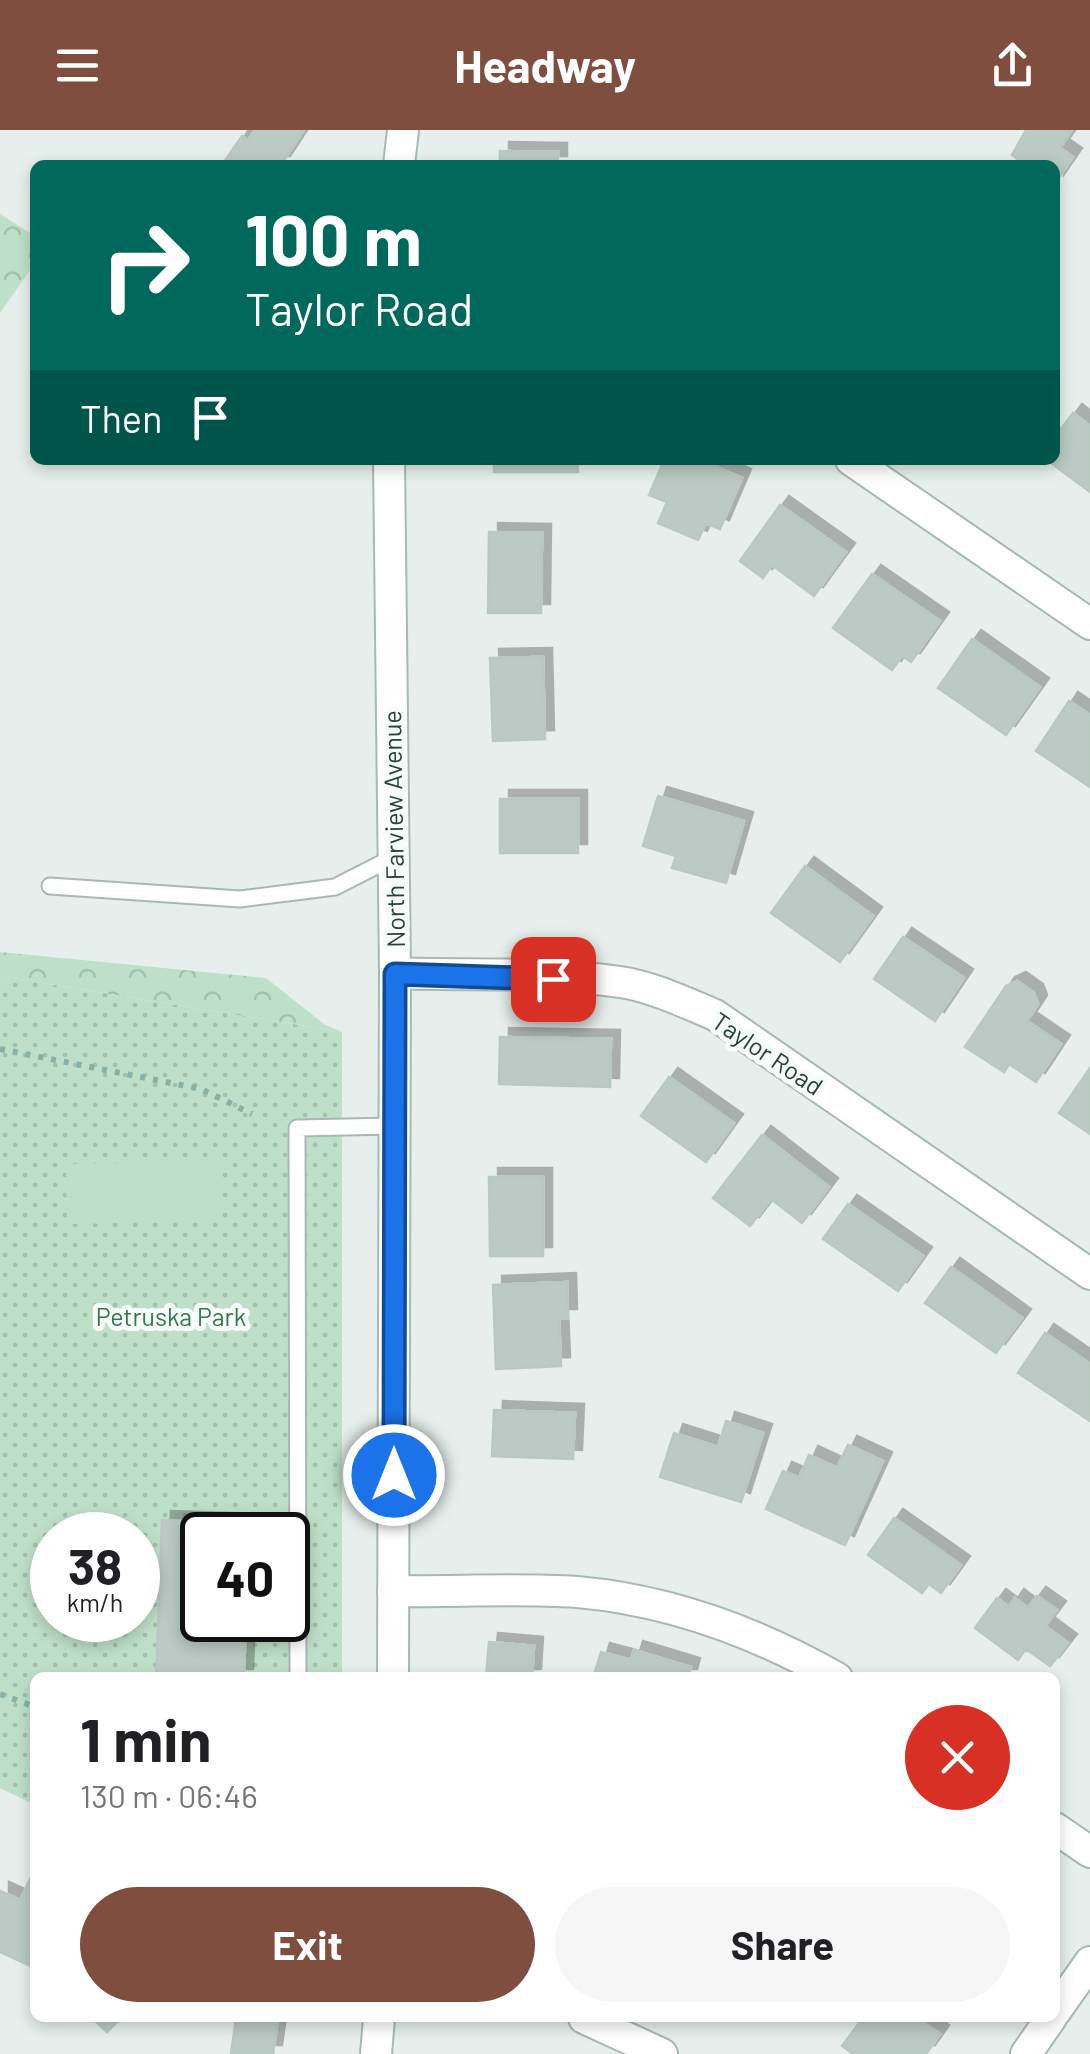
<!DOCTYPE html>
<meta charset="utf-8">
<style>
:root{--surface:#fff;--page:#f6f6f6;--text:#202124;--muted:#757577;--accent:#7f4e3f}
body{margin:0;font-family:Barlow,sans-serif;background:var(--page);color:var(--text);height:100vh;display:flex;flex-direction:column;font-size:38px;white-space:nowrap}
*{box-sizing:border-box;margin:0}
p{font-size:32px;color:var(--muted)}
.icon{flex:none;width:55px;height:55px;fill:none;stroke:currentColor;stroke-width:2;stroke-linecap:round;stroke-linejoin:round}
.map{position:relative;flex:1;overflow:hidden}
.panel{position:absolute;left:30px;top:1542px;width:1030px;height:350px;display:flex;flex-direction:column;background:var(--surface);border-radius:15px;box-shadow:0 5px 15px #0003}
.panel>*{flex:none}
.hud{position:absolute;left:30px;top:30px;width:1030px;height:305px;border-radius:15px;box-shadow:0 5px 15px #0003;background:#00695c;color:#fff;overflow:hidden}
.speed{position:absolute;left:30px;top:1382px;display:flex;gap:20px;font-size:50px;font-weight:700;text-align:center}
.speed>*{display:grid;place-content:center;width:130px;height:130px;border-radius:50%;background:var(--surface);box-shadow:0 5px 15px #0003;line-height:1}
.speed small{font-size:25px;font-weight:400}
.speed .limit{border:5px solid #111;border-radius:15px;background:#fff;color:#111}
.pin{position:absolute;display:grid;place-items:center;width:85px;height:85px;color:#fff;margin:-42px;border-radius:20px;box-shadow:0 5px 15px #0006}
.me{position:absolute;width:110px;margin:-55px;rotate:0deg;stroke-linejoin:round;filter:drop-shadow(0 0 8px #0008)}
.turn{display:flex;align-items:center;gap:35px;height:210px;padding:0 50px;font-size:45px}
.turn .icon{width:130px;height:130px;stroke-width:2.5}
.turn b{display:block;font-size:70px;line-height:85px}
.then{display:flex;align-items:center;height:95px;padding:0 50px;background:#0003;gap:20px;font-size:38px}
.round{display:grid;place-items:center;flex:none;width:105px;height:105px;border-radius:52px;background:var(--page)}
.headline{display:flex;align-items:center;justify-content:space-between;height:170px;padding:0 50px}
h1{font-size:60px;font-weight:700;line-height:75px}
.button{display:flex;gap:20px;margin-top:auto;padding:20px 50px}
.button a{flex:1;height:115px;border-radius:60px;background:var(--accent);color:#fff;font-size:40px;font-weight:700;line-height:115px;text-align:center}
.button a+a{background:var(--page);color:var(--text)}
header{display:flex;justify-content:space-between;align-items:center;height:130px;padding:0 50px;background:var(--accent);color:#fff;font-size:45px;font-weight:700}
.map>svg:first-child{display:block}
</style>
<header><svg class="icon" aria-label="menu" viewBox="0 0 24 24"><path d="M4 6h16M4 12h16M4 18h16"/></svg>Headway<svg class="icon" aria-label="share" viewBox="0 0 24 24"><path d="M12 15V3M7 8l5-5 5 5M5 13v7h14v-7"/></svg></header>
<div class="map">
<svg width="1090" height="1924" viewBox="0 0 1090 1924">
<defs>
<pattern id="green-dots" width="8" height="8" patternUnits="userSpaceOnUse" patternTransform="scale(2.5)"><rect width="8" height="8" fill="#bfe0c8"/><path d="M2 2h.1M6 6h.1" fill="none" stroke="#a4c1ad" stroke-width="1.8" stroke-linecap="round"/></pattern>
<pattern id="forest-crowns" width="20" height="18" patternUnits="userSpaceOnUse" patternTransform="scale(2.5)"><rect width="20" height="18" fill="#bfe0c8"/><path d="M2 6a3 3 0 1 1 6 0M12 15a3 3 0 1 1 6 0" fill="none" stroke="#a4c1ad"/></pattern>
<filter id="shadow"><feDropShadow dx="9" dy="-9" stdDeviation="0" flood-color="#0004"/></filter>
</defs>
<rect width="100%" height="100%" fill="#e6efeb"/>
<!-- green -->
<path fill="url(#green-dots)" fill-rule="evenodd" d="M0,846l342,56v645l-307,1v127l-35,-17zM52,1405h86v85h-86zM202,1405h86v85h-86z"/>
<!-- forest -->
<path fill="url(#forest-crowns)" d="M0,84l35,22v27l-35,50z
M0,822l266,26 58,46 18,8 -342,-56z"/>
<!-- pitch -->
<path fill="#bfe0c8" d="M221,1032l1,59 -155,3 -1,-60z"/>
<!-- building -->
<path fill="#bbcac4" stroke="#b8c9c2" stroke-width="2.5" filter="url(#shadow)" d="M255,0h49l-23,35h-59l20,-29 6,4z
M1026,0h46l-12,18 13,9 -18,26v-18h-28l-15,-10z
M500,21l58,1v13h-58z
M1073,283l17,13v66l-43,-32h8v-23z
M494,330h83l1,12h-84z
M664,330h36l42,18 -22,51 -14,-6 -8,17 -40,-17 9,-21 -18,-7z
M780,375l66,47 -32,44 -42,-31 -9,13 -23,-17z
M489,402l53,1 -1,80h-53z
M872,444l68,47 -29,41 -9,-6 -10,14 -59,-42z
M972,509l68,48 -34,48 -68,-47z
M543,527l2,82 -52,2 -3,-83z
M1069,571l21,14v72l-54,-36z
M658,666l86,25 -18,62 -54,-15 4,-12 -33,-10z
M500,669h78v54h-78z
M805,736l68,50 -33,46 -69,-49z
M903,807l61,41 -29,43 -61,-42z
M1017,851l17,12 4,11 -11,17 34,23 -25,38 -27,-18 -5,8 -39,-25 41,-61z
M500,907l111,2 -1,48 -111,-3z
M1090,938v66l-31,-21z
M669,947l65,46 -28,39 -65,-46z
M762,1005l67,52 -27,36 -31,-24 -21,27 -37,-28z
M489,1047h54v79h-53z
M848,1074l75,52 -25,35 -75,-52z
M951,1137l71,51 -26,35 -71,-50z
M567,1152l1,36h-9l2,48 -65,3 -3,-84z
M1045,1203l45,31v57l-72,-48z
M494,1280l81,3 -2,46 -81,-3z
M726,1291l37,12 -22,69 -81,-25 14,-44 44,14z
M848,1315l35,16 -38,84 -79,-36 17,-38 16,7 10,-23 28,13z
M894,1388l67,47 -20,28 -12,-9 -7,9 -54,-38z
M162,1390l88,3 -1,12h-47v85h44l-2,58h-88z
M1037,1466l20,14 -12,16 23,17 -18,23 -24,-17 -8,11 -43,-32 22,-30 12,9 6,-9 13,10z
M489,1512l45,4 -2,32h-46z
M634,1520l57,17 -3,11h-95l8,-26 30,8z
M31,1747l4,2 -4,87 -31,-14v-61l20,9z
M92,1888h29l-14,14z
M236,1888h42l-5,36h-42z
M863,1888h53l24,16 -14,20h-73l-11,-8z"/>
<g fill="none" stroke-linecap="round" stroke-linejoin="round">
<defs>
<path id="lane" d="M50,756l190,13 95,-12 59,-30
M298,1548l-1,-550 98,-2"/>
<path id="street" d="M851,330l239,164
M395,843c73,3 154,-2 225,9 33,5 64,20 95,33l375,259
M393,1461c61,1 123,-3 184,1 92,8 179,40 260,86
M1055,1698l35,24
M1055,1882l35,-50
M584,1888l78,36
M1026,1924l25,-36"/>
<path id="secondary" d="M399,35l4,-35
M389,330l6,513 -2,705
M376,1924l3,-36"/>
</defs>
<!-- lane casing -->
<use href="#lane" stroke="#a8b8b2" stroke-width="19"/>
<!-- street casing -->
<use href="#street" stroke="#a8b8b2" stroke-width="34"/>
<!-- secondary casing -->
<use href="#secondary" stroke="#a4bbb3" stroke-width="34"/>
<!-- path -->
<path stroke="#86b3a5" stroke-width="6" stroke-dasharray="5 8" stroke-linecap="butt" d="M0,919l201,40 51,25
M0,1564l35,13"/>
<!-- lane -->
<use href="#lane" stroke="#fff" stroke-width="15"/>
<!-- street -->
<use href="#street" stroke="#fff" stroke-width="30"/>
<!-- secondary -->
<use href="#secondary" stroke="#fff" stroke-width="30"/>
</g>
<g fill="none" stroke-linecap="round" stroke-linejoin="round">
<defs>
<path id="route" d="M394,1345l1,-501 158,5"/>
</defs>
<!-- route casing -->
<use href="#route" stroke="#114b97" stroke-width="25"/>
<!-- route -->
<use href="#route" stroke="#1a73e8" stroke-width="18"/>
</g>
<g text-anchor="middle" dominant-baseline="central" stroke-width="10" stroke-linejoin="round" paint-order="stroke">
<!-- street labels -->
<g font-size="25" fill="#24423a" stroke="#f7fbf9">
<text transform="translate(393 699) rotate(-91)">North Farview Avenue</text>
<text transform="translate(768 923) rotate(34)">Taylor Road</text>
</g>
<!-- park labels -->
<g font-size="25" fill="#2d7a4b" stroke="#f7fbf9">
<text x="171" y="1186">Petruska Park</text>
</g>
</g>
</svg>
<div class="speed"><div>38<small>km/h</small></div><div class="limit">40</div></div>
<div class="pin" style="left:553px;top:849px;background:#d93025"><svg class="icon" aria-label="arrive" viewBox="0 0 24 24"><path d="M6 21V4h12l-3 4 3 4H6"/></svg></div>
<svg class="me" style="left:394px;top:1345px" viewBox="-20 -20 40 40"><circle r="17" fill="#1a73e8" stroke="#fff" stroke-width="3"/><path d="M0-11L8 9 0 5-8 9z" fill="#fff"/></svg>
<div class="hud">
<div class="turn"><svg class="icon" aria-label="right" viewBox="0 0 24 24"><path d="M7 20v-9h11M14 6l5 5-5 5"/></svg><div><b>100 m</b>Taylor Road</div></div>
<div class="then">Then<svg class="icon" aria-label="arrive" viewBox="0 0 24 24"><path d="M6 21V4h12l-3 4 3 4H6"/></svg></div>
</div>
<section class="panel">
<div class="headline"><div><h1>1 min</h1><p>130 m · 06:46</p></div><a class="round" style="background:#d93025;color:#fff"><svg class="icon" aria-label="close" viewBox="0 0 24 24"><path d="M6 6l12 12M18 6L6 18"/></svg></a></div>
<div class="button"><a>Exit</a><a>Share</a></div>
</section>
</div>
